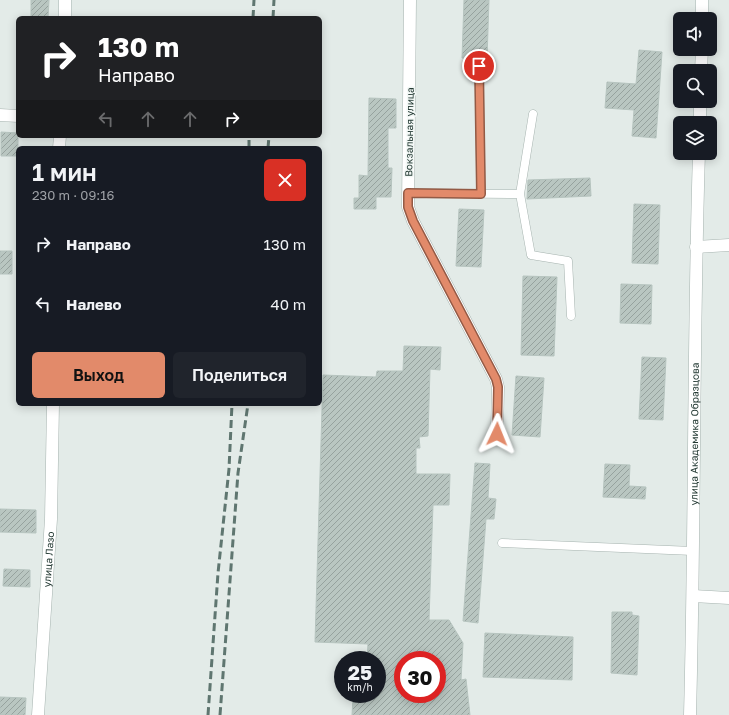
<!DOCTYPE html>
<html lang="ru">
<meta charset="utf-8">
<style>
:root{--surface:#171b24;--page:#20242c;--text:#f1f3f6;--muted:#9ea1a6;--accent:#e28a6a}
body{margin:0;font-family:"Golos Text",sans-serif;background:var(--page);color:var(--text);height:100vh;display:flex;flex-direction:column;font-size:15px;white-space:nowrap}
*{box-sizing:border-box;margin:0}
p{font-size:13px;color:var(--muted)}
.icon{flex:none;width:22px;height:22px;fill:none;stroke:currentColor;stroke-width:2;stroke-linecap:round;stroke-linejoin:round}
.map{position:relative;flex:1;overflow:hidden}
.drawer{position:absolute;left:16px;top:146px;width:306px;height:260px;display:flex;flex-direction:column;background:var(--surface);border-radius:6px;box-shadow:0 2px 10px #0003}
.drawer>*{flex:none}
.top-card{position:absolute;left:16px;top:16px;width:306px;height:122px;border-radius:6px;box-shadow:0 2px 10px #0003;background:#202124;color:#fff;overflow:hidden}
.fabs{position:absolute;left:673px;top:12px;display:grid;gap:8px}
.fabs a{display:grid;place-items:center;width:44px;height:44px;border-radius:6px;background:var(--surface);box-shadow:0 2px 10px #0003;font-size:20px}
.speed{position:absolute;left:334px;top:651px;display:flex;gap:8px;font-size:20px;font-weight:700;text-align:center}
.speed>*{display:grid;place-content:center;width:52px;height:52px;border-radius:50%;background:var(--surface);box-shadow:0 2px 10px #0003;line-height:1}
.speed small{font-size:10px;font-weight:400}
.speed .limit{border:6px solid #d22;background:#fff;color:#111}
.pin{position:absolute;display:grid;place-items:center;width:34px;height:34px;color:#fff;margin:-17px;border:2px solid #fff;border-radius:50%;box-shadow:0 1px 4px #0007}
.me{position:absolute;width:44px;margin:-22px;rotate:2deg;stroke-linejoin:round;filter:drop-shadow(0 0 3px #0008)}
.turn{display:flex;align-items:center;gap:14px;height:84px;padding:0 16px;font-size:18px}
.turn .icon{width:52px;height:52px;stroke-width:2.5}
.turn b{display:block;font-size:28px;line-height:34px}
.lanes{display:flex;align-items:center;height:38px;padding:0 16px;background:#0003;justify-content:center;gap:20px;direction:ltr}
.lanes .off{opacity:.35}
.round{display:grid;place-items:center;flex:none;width:42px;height:42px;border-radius:6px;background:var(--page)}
.overview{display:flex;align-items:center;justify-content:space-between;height:68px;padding:0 16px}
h1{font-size:24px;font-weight:600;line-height:30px}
.primary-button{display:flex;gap:8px;margin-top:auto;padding:8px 16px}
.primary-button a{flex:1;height:46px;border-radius:6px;background:var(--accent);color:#111;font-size:16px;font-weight:600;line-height:46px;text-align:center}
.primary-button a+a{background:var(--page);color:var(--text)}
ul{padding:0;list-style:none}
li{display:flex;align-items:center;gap:12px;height:60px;padding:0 16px}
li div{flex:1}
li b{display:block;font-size:15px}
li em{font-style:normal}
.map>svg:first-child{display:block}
</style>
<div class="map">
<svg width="729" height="715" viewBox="0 0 729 715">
<defs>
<pattern id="building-hatch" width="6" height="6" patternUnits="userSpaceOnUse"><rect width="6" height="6" fill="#b9c6c1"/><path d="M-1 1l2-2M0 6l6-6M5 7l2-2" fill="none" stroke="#96a29e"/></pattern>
</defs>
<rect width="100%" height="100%" fill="#e3ebe8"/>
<!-- building -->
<path fill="url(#building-hatch)" stroke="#b6c4bf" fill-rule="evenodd" d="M31,0h18l-1,18h-17z
M464,0h25l-2,59 -25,-1z
M639,50l23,2 -6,86 -24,-2 2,-26 -29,-2 2,-26 29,2z
M369,98l27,1v29h-8v40h4l-1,29h-15v12h-22v-11h5v-23l9,1z
M1,132l17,1v23h-17z
M590,178l1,18 -64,3 1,-19z
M634,204l26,1 -2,59 -26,-1z
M459,209l25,1 -3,57 -25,-1z
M0,251h12v23h-12z
M523,276l34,1 -3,79 -33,-1z
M621,284l31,1 -1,39 -31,-1z
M404,346l37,1 -1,23 -10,-1 -2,67 -9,1 1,11h-4v26h34l-1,31h-16l-4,115h20l14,23 -2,37 5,-1 4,36h-118l1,-17 13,1v-5h11v-34h-10l1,-16 -53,-2 8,-267 53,2 1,-6h26zM403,660h34v34h-34z
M642,357l24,1 -3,62 -24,-1z
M516,376l28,2 -4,59 -28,-2z
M475,463l15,1 -2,34 8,1 -2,20h-8l-8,104 -15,-2z
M605,464l25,1 -1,21 17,1 -1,12 -42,-2z
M0,509l36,1v23l-36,-1z
M4,569l26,1v17l-27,-1z
M612,612h20v3l7,1 -2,59 -26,-2z
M485,633l88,4 -1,43 -89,-3z
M0,697l26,1 -1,17h-25z"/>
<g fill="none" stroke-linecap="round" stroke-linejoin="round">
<defs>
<path id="service" d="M479,66l2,128
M533,114l-13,80 11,61 37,6 3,55
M408,193l112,1
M502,543l191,8"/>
<g id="minor">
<path d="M410,0l-2,207 5,14 83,158 2,8 -1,47"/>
<path d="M65,18v-18"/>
<path d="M0,115l18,1"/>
<path d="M59,148l1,-12"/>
<path d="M696,247l33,-2"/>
<path d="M693,596l36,2"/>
<path id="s1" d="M38,715l13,-196 2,-115"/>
</g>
<g id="tertiary">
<path d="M702,0v19"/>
<path d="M701,71l1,-22"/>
<path d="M700,123v-22"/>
<path id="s2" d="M690,715c5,-187 3,-375 9,-562"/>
</g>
</defs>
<!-- service casing -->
<use href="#service" stroke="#a6b3af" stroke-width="9"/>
<!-- minor casing -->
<use href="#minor" stroke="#a6b3af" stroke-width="13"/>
<!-- tertiary casing -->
<use href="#tertiary" stroke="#a6b3af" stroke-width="13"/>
<!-- service -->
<use href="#service" stroke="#fff" stroke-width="8"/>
<!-- minor -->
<use href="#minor" stroke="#fff" stroke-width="12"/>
<!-- tertiary -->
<use href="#tertiary" stroke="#fff" stroke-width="12"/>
<!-- rail -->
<path stroke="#5f7670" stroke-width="3" stroke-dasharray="8 4" stroke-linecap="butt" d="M253,18l1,-18
M273,18l1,-18
M249,148v-12
M268,148l1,-12
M208,715l10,-142 11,-104 3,-65
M220,715l18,-242 10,-69"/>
</g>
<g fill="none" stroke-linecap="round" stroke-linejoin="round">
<defs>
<path id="route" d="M479,66l2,128 -73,-1v14l5,14 83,158 2,8 -1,47"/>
</defs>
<!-- route casing -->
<use href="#route" stroke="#935a45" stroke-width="10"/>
<!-- route -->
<use href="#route" stroke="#e28a6a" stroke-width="7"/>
</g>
<g text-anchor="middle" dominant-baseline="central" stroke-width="3" stroke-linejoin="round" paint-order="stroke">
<!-- street labels -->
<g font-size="10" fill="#253b35" stroke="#f3f8f6">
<text transform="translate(409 132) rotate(-89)">Вокзальная улица</text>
<text stroke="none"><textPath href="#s2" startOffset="281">улица Академика Образцова</textPath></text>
<text stroke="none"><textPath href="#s1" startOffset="156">улица Лазо</textPath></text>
</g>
</g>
</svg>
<div class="fabs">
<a><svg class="icon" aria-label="sound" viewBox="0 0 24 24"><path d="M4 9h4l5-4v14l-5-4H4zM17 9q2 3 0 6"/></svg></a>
<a><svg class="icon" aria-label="search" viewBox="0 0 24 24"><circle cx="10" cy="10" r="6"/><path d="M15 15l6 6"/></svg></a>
<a><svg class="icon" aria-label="layers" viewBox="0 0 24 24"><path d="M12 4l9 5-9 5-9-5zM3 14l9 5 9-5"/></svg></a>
</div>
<div class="speed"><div>25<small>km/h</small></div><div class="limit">30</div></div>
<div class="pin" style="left:479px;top:66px;background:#d93025"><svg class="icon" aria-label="arrive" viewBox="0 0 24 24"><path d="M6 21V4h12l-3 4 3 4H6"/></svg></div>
<svg class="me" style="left:497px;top:434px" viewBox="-20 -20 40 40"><path d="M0-17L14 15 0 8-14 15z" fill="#e28a6a" stroke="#fff" stroke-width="4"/></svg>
<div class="top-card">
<div class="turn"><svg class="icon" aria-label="right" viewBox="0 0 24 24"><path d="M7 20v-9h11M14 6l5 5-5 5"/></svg><div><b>130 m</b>Направо</div></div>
<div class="lanes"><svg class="icon off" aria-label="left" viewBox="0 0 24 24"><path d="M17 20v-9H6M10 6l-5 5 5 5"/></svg><svg class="icon off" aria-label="ahead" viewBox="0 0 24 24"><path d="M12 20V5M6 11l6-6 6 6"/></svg><svg class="icon off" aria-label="ahead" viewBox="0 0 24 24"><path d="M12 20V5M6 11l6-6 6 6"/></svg><svg class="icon" aria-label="right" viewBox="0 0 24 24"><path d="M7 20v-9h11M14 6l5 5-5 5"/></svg></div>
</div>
<section class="drawer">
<div class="overview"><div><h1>1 мин</h1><p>230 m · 09:16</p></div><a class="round" style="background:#d93025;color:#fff"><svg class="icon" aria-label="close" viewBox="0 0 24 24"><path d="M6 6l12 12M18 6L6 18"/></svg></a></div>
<ul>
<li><svg class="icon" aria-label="right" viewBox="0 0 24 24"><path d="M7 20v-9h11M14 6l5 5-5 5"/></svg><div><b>Направо</b></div><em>130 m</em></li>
<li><svg class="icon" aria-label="left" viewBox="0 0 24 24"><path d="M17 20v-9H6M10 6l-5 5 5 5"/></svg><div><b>Налево</b></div><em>40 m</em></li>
</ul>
<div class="primary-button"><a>Выход</a><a>Поделиться</a></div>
</section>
</div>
